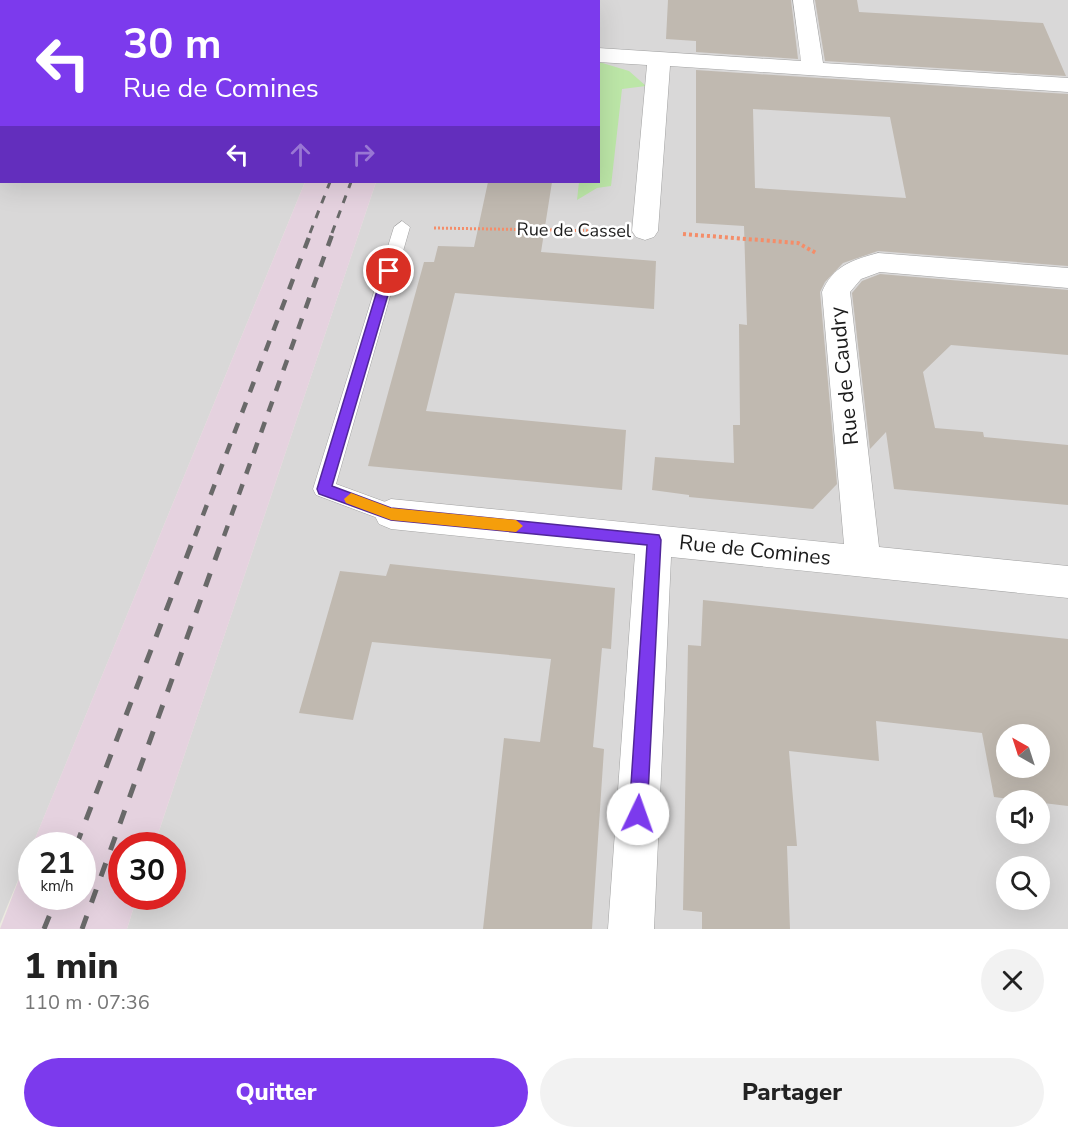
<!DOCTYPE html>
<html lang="fr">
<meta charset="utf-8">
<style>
:root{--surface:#fff;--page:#f2f2f2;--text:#222;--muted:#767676;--accent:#7c3aed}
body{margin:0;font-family:"Nunito Sans",sans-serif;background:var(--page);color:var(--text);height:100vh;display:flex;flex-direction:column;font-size:22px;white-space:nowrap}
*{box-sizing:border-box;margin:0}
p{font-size:20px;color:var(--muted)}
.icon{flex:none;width:33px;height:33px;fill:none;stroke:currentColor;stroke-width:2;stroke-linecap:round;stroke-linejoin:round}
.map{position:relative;height:929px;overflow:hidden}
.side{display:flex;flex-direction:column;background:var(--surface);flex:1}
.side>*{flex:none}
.top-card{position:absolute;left:0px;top:0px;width:600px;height:183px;box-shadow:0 6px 24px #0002;background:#7c3aed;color:#fff;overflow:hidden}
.needle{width:39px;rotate:321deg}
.buttons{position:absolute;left:996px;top:724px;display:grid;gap:12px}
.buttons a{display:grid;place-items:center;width:54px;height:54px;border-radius:50%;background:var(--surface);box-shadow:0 6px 24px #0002;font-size:30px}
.speed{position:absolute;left:18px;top:832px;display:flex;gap:12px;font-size:30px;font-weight:700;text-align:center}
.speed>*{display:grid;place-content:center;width:78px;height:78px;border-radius:50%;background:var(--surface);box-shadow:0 6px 24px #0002;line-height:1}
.speed small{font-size:15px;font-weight:400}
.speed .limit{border:9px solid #d22;background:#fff;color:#111}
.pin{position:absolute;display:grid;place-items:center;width:51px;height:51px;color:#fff;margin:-26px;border:3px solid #fff;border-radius:50%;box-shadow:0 2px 6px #0007}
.me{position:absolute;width:66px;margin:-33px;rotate:3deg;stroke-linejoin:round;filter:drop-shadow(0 0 4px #0008)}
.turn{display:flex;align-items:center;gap:21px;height:126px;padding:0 24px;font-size:27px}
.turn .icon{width:78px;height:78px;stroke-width:2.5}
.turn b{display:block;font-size:42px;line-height:51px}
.lanes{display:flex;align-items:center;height:57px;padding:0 24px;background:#0003;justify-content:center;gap:30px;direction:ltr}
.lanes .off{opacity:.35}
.round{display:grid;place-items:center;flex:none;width:63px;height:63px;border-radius:32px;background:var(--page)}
.summary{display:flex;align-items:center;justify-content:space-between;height:102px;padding:0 24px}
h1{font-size:36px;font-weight:800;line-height:45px}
.action{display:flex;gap:12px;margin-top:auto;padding:12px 24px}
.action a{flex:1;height:69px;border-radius:36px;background:var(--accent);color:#fff;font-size:24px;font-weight:800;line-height:69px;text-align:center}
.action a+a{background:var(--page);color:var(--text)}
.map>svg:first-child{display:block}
</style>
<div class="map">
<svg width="1068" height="929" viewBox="0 0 1068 929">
<rect width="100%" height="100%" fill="#eceae0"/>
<!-- residential -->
<path fill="#d9d8d8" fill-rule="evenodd" d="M0,0h379l-377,2v180h303l-305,742z
M436,0h632v929h-941l10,-32h35v-51h-18l222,-664h222v-180zM1006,735h34v33h-34zM1006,801h34v33h-34zM1006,867h34v33h-34z"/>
<!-- industrial -->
<path fill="#e5d2df" d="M305,182h71l-222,664h-32v51h15l-10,32h-127l31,-82 1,50h50v-51h-50z"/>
<!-- grass -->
<path fill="#bce6a7" d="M599,62l30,9 17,15 -24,3 -11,97 -14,2 -20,12 2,-18h19z"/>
<!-- building -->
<path fill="#c0b9b0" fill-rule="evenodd" d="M668,0h123l7,59 -102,-7v-11l-30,-2z
M815,0h42l2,12 184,11 23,53 -241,-15z
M696,70l372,24v172l-190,-15 -35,12 -18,19 -5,10 17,192 -24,25 -124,-12v-2l-37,-5 3,-33 79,6 -1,-38h7l-1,-101 8,1 -3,-99 -48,-3zM753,109l137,8 16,81 -151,-10z
M488,182h64l-11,70 115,9 -2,48 -199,-16 -29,118 200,19 -4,60 -254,-24 56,-204h10l4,-16 36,1z
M880,274l188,16v65l-117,-10 -28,27 12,56 48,4 1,5 84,8v60l-174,-16 -8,-57 -16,17 -18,-156 10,-12z
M390,564l225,24 -4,61 -9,-1 -9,99 11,2 -12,180h-109l21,-191 36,4 11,-83 -179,-17 -19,78 -54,-7 41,-142 46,5z
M703,600l365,39v167l-74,-9 -12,-64 -106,-12 3,40 -90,-10 8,95h-10l3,83h-88v-17l-19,-2 5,-265 13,1zM1006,735h34v33h-34z"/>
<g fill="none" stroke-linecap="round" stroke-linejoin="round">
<defs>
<path id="lane" d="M402,221l8,6 -74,257 63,23 3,7 -3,7 -8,2 -75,-28 -3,-6 81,-262z"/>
<path id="street" d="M793,0h20l10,63 245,15v14l-398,-26 -12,165 -4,6 -9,3 -9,-3 -4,-6 15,-166 -49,-3v-14l203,13z
M878,253l190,15v20l-188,-16 -19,7 -11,13 29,255 189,19v32l-397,-41 -17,372h-46l27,-375 -244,-25 -12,-5 -5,-10 5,-10 12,-5 453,45 -22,-252c11,-26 30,-32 56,-39z"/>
</defs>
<!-- lane casing -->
<use href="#lane" stroke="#a2a2a2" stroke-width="1"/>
<!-- street casing -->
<use href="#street" stroke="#a2a2a2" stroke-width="1"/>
<!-- path-far1 -->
<path stroke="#f48d69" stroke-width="3" stroke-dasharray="2 2" stroke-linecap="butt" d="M434,228l172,3"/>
<!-- path -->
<path stroke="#f48d69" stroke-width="4" stroke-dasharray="3 3" stroke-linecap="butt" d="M683,234l115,9 18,10"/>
<!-- lane -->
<use href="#lane" fill="#fff" fill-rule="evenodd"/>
<!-- street -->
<use href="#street" fill="#fff" fill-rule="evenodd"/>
<!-- rail-far2 -->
<path stroke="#696969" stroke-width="3" stroke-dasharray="8 8" stroke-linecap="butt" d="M310,233l20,-51
M332,233l19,-51"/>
<!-- rail-far1 -->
<path stroke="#696969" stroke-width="4.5" stroke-dasharray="11 11" stroke-linecap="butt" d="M195,536l116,-304
M224,536l109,-304"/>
<!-- rail -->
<path stroke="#696969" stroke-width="5" stroke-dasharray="14 14" stroke-linecap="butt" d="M76,846l119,-311
M44,929l13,-32
M82,929l142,-394"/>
</g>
<!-- route -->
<path fill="#7c3aed" stroke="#51269a" stroke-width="1.5" d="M389,267l6,4 -63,215 59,22 268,27 2,5 -14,274 -3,7 -6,2 -6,-2 -3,-7 18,-269 -256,-25 -72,-26 -2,-5 66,-218z"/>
<!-- slow -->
<path fill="#f59e0b" d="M351,493l40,15 125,12 7,6 -7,6 -125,-12 -45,-17 -2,-4z"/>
<g text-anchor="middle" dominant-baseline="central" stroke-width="5" stroke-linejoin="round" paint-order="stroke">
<!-- far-street labels -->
<g font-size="18" fill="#1b1b1b" stroke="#fff">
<text transform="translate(574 230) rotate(1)">Rue de Cassel</text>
</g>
<!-- street labels -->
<g font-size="21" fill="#1b1b1b" stroke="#fff">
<text transform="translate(844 376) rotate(-96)">Rue de Caudry</text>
<text transform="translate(755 550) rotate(6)">Rue de Comines</text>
</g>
</g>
</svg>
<div class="buttons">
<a><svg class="needle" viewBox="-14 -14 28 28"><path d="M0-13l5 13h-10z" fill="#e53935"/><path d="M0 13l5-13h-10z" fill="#767676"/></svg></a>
<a><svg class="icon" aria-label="sound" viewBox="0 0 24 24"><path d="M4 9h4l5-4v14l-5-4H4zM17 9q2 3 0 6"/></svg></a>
<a><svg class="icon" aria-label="search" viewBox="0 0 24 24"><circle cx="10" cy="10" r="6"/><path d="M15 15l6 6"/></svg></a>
</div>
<div class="speed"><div>21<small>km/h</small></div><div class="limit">30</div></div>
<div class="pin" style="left:389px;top:271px;background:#d93025"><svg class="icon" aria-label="arrive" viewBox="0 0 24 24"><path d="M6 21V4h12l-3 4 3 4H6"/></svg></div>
<svg class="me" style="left:638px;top:814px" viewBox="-20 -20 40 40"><circle r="19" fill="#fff"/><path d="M0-13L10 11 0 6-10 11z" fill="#7c3aed"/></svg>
<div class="top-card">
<div class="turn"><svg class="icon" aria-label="left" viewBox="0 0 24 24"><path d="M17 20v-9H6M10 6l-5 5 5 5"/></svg><div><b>30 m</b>Rue de Comines</div></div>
<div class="lanes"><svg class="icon" aria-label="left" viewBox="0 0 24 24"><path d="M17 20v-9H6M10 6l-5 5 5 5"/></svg><svg class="icon off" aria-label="ahead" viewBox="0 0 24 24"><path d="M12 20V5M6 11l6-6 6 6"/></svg><svg class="icon off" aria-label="right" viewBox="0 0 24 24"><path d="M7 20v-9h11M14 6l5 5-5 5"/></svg></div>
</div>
</div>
<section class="side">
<div class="summary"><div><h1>1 min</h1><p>110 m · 07:36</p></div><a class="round"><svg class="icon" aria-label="close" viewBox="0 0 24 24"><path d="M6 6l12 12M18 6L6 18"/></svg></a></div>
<div class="action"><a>Quitter</a><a>Partager</a></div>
</section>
